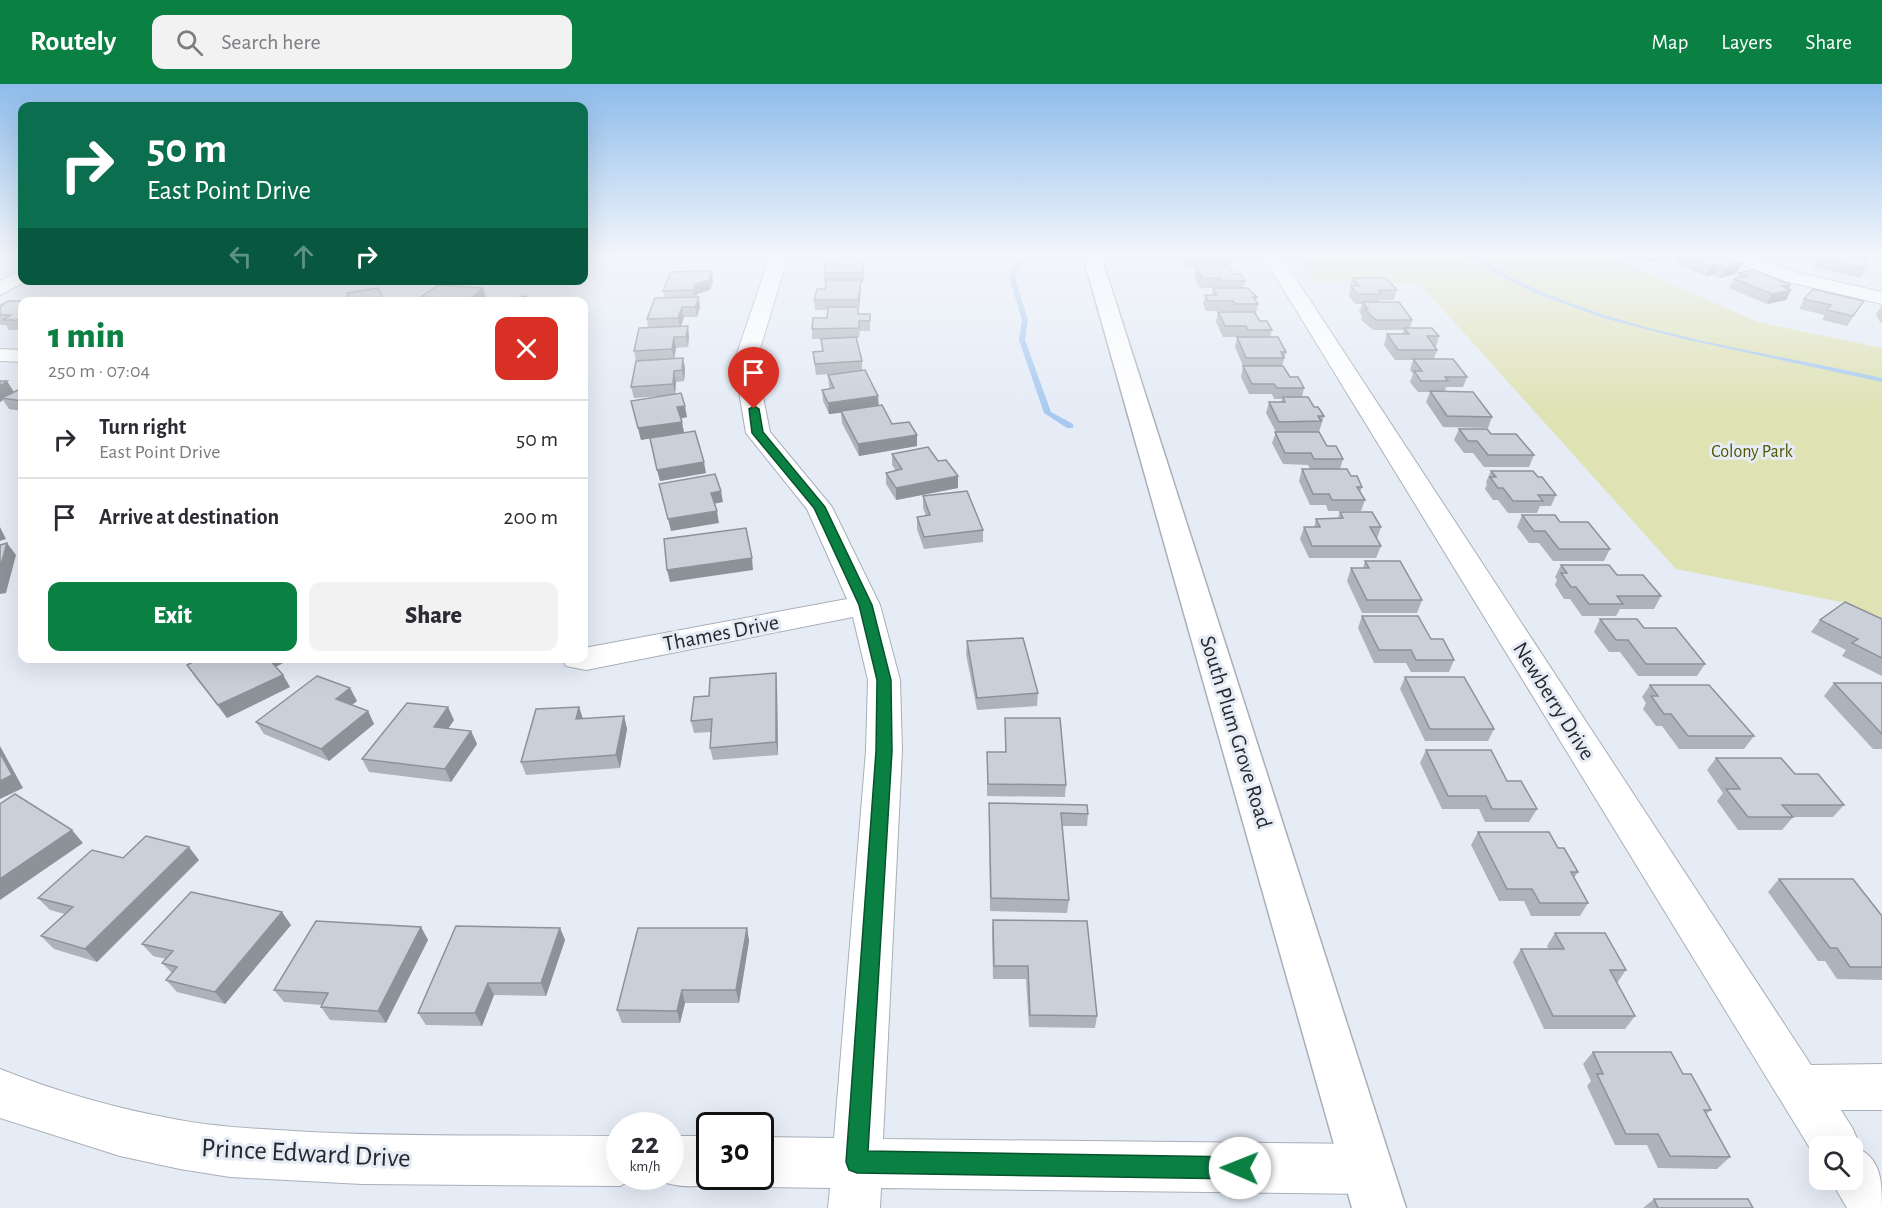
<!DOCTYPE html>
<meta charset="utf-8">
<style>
:root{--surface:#fff;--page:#f2f2f3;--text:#2b2b33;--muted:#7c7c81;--line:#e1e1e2;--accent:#0b8043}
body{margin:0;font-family:"Alegreya Sans",sans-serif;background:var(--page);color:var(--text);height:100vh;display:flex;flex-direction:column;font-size:22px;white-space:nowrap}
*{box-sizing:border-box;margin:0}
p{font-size:20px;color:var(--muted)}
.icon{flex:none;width:33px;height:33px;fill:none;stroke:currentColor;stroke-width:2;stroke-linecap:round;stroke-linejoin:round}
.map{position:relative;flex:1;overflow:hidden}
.side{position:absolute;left:18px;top:213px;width:570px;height:366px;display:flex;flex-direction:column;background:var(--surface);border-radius:12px;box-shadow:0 6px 24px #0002}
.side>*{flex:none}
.top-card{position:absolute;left:18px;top:18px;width:570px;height:183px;border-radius:12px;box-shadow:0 6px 24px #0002;background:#0b6e4f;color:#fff;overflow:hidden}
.buttons{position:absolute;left:1809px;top:1052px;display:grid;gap:12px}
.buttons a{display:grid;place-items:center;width:54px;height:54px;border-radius:12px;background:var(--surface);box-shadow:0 6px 24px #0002;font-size:30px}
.speed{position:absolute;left:606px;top:1028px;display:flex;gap:12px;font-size:30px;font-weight:700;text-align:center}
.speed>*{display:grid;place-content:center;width:78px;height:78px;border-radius:50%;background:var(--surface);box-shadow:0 6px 24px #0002;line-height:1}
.speed small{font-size:15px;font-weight:400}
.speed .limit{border:3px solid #111;border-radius:9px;background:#fff;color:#111}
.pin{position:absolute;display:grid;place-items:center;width:51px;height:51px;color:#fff;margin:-62px -26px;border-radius:50% 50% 50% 0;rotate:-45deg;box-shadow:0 0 6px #0007}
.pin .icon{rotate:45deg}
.me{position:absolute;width:66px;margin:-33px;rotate:271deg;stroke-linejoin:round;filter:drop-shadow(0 0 4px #0008)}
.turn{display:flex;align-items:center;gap:21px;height:126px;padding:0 30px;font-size:27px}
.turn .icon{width:78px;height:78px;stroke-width:2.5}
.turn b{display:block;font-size:42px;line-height:51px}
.lanes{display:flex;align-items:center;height:57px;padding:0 30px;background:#0003;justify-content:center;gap:30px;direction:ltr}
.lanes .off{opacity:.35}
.round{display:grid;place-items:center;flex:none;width:63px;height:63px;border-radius:12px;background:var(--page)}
.headline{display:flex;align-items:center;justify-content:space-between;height:102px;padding:0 30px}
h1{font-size:36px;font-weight:800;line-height:45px;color:var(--accent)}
.primary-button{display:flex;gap:12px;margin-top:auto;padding:12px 30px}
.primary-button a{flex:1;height:69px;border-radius:12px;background:var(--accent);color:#fff;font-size:24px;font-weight:800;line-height:69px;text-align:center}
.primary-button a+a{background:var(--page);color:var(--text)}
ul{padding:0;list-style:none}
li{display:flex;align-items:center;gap:18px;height:78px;padding:0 30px;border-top:2px solid var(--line)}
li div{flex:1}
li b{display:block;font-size:22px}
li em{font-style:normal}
header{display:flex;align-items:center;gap:36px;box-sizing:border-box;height:84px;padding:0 30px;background:var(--accent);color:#fff}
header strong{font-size:28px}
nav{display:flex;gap:33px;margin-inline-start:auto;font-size:21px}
.search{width:420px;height:54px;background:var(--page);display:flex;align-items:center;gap:15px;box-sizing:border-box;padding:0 21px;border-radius:12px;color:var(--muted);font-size:22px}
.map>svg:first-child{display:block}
</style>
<header>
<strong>Routely</strong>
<div class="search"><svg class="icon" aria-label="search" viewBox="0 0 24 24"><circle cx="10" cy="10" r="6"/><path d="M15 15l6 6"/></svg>Search here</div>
<nav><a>Map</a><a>Layers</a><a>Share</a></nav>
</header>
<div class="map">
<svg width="1882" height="1124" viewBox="0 0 1882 1124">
<rect width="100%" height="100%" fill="#e5ecf6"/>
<!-- green -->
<path fill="#dfe2b3" d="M1298,172h310l150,66 124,26v280l-31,-24 -175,-35 -257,-286 -103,-1z"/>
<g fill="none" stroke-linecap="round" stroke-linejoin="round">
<!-- stream -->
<path fill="#a7c9ef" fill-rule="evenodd" d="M1022,172h6l-5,6 -8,15 13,43 -3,20 26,72 22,12v4h-6l-23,-15 -25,-73 3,-20 -13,-43 8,-16z
M1466,172h7c27,15 53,30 82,41 101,41 221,57 327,81v4l-198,-43 -81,-21 -64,-23 -37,-18z"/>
<defs>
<path id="minor" d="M770,172h18l-32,106 14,70 62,75 48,98 20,75 2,71 -19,388 485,5 18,7 7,18 -7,18 -18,7 -487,-6 -1,20h-52l2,-20 -70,-1 -18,-7 -1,-4h19v-39l74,1 32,-387 2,-71 -15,-63 -267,53 -20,-4 -5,-8h23v-10l263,-49 -40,-90 -61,-76 -12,-71z
M1263,172h18l530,809 71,-1v46h-41l12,19 7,17 -1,3c23,11 23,35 23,59h-35l-17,-29h22v-33h-32l-1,17z
M1725,172h26l47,17 84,19v12l-97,-23 -57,-21z
M22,186v10h6l-28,15v-14z
M0,265l22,1v12l-22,-1z
M0,985c57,23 118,40 179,51 43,8 87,9 131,12 103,5 206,3 310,4v40h19l-19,10 -258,-2 -132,-7 -50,-8 -60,-13 -120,-38z
M670,1052h40v40h19l-2,2c-24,11 -50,11 -74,0l-2,-2h19z"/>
<path id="tertiary" d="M1083,172h18l305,952h-54z"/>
</defs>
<!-- minor casing -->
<use href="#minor" stroke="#a9afb9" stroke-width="2"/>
<!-- tertiary casing -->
<use href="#tertiary" stroke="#a9afb9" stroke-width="3"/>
<!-- minor -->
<use href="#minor" fill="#fff" fill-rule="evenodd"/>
<!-- tertiary -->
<use href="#tertiary" fill="#fff" fill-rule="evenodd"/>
</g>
<!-- wall -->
<path fill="#adb3bb" d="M584,172h15l-3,6h-12z
M611,172h49l-2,4 -46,1z
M679,172h44l-2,5 -41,1z
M830,172h40l-1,3 -5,-1 -1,25h-2v6l-3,21v4h12v17h-10l-1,7h-3l6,23v10l17,35 13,18 25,22 -58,10 -17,-33 -1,-10 -12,1 -6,-13 -1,-11 8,-1 -1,-3 -1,-11 17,-2 -29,2 -3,-23 9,-1 -1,-12h12h-21v-10l15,-11v-8h-12l-1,-10 11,-11 1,-6h-2v-10l11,-9 1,-7h-6z
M1184,172h48l-1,13 3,5 11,7 -1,7 13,9 -1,5 2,2 -2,10 4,7 12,9 -2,7 16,15 -4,14 8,11 14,11 -2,9 22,19 -5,16 8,14 16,13 -3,10 11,7 11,11 -2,5 5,8 -4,11h-33l-2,-6h-16l-11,-24 3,-12h8l-2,-4 -25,-1 -11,-21 4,-11 -10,-19 3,-11h12l1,-3h-8l-2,-5h-23l-8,-17 2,-11 -8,-19 2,-10h-14l-7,-15 2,-10h14l-1,-1h-25l-3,-7 2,-9h7l1,-7h-13l-6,-12 1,-9h-10l-2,-6z
M1638,172h80l18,18 -16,4 -7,-3 -7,1 -30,-11 3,-8 -30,5 -11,-4z
M1817,172h51l-2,13 -5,9 -48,-11z
M712,187l1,10 -3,9 -13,4 -1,3 4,10 -3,10h-13l-3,9 8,10 -1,11 -12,1 -2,11 9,-1 2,11 -1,12 -8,1 -1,12 12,23 -6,1 3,14 22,41 -46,8 -10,-43 -9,2 -10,-39 30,-5 -27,2 -3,-11 5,-26 -2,-10 14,-23 -1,-9 18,-21 -2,-7z
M1739,189l52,17 -5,10 -19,4 -38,-16 5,-9 3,-1z
M1352,194l45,12 -3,10h-15l-1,2 34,18 -2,8 29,8 -3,11h-1l2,3 -3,9 33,18 -4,10h-17l-1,4 47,26 -4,11 -45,-1 -17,-25 4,-10h-12l-8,-10 3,-8 -3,-4 3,-10h-18l-11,-15 3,-11h15l2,-4h-31l-12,-10 1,-4 -3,-4 3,-8h-7l-6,-8z
M421,213h65l-5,5h-59z
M1804,215l60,2 -17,25 -25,-6 3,-5 -26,-6z
M22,218v28h-13l-3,-5h-6v-19z
M1882,221v18l-2,-1 -4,-8z
M0,297l14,11 8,-4v23l-13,-2 -6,-9 -3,2z
M1459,345l32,5 43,21 -5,12h-45l-11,-14h-9l-10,-13z
M892,370l66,34 -62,12 -10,-16v-11l10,-2 -4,-6z
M1491,387l47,6 18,18 -5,11h-11l-3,7h-29l-10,-13h-5l-8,-11 2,-5 -1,-2z
M923,412l60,34v12l-59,7 -7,-20v-12l9,-1 -3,-8z
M1340,428l41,15 -4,12 4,7 -5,12h-67l-9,-19 4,-12h10l2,-8 22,-1z
M1522,431l38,7 50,27 -6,12h-51l-14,-18h-10l-12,-16z
M1365,477l57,39 -5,13h-55l-15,-32 4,-13h12z
M1561,481l56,10 44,21 -7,13h-34l-4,7h-34l-12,-17h-6l-9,-14 2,-5 -2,-3z
M1362,532l69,23 23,21 -5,12h-38l-5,-9h-32l-16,-35z
M1600,535l105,45 -8,12h-59l-18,-24h-11l-15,-20z
M1882,535v57l-40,-20 4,-6 -35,-18 9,-12z
M967,557l71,52 -1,13 -60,4 -11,-56z
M201,574h80l2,5 -7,4 7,8 7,12 -63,31 -32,-41 -8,-12z
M776,589l1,13 1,69 -65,5 -3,-12 1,-16 -17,1 -3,-12 18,-25z
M1405,593l89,52 -6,12h-63l-25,-52z
M1834,599h48v66h-9l-49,-53z
M1650,601l104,51 -10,13h-65l-17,-23h-6l-13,-17 3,-6 -4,-6z
M350,604l7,13 -6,4 17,6 6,13 -45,37 -65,-27 -8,-12z
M579,623l4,12 41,-3 3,13 -7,39 -94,7 -5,-13z
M1005,634l61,67 -1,12 -78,-1v-44h18z
M454,636l-6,9 23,2 6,13 -26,38 -82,-10 -7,-13z
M1426,666l81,31 30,28 -8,13h-44l-6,-13h-37l-22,-46z
M1716,674l79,16 49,31 -11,12h-40l-11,13h-44l-21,-29 6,-8 -16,-23z
M989,719l99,11 -1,12h-25l7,74 -2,13 -77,-2z
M1478,748l80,16 20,24 -4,6 14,25 -8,13h-49l-7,-15h-25l-28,-56z
M123,774l76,2 -102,102 -43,-13 -13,-13 24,-22 -15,-4 -12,-12z
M1779,795l103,37v64l-45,-1 -12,-18h-7l-50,-69z
M993,836l104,96 -2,12 -66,-1 -3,-48h-33l-1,-46z
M291,841l-66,79 -48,-12 -11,-12 6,-7 -10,-10 4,-4 -13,-3 -11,-12z
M421,843l7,13 -42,83 -56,-3 -9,-13 1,-2 -38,-3 -10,-12z
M560,844l5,12 -19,56 -52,-1 -12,31 -56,-1 -8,-12z
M747,844l2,13 -10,62h-54l-5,20h-58l-5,-13z
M1555,849l71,37 -9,13 18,33 -10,13h-81l-31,-67 8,-13h28l-2,-3z
M1593,968l90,22 28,36 -5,4 24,43 -13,12 -59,-1 -11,-23h-32l-28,-59 4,-5 -8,-17z
M1654,1115l99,9h-110z"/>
<!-- shaded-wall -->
<path fill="#8d9299" d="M595,172h4l-3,6z
M864,172v9l-1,18 -1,-10z
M1652,172h28l-1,1 -30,5z
M1741,180l-5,10 -16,4 5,-10z
M1717,181l-4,10 -7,1 4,-9z
M712,187l1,10 -3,9 -13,4 -2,6 -2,-10 3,-6z
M861,196v9l-2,21 -1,-10z
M1791,201l-3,6 3,-1 -5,10 -19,4 5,-10 10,-8z
M483,204l3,9 -5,5h-15z
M699,213l1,10 -3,10 -2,-10z
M682,223l2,10 -4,11 -2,-10z
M688,242l1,10 -1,11 -2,-10z
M674,253l2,11 -2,12 -2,-11z
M683,274l2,11 -1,12 -2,-11z
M674,287l2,11 -1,13 -2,-11z
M7,297l7,11 -12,6 1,2 -3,2v-16z
M878,312l1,11 -50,7 -1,-11z
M685,322l2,11 -8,2 -2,-12z
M682,338l2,11 -43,7 -3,-12z
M917,351v11l-58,10 -1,-12z
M704,378l2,11 -46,8 -3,-11z
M958,392v12l-62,12v-12z
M721,407l2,11 -10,2 -2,-11z
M717,427l2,12 -48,8 -3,-12z
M0,443l6,12 -6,2z
M7,459l9,12 -10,38 -6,1v-26z
M752,474l1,12 -83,12 -3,-12z
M162,574h13l-11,4z
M267,574h14l2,5 -10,5z
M776,589l1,13 1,69 -2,-13z
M283,591l7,12 -63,31 -9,-13z
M350,604l7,13 -14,11 -7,-13z
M448,623l6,13 -14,20 -6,-13z
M579,623l4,12h-7z
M368,627l6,13 -45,37 -8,-12z
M624,632l3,13 -7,39 -4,-13z
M471,647l6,13 -26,38 -6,-13z
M0,662l23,42 -23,11z
M72,746l11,13 -83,57v-21z
M189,763l10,13 -102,102 -12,-13z
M282,828l9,13 -66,79 -10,-12z
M421,843l7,13 -42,83 -8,-12z
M560,844l5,12 -19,56 -5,-13z
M747,844l2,13 -10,62 -3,-13z
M488,899l6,12 -12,31 -7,-13z
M682,906l3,13 -5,20 -3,-12z"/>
<!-- building -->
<path fill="#c9d0da" stroke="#8d9299" stroke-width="1.5" d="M836,172h28l-2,17h-38l1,-9h10z
M1186,172h44l2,4h-20l-1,-3h-24z
M1682,172h36l23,8 -16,4 -8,-3 -7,2z
M1818,172h50l-2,13 -48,-11z
M1196,182h33l5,8h7l4,7h-23l-2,-3h-18z
M1754,186l37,15 -9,1 9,4 -19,4 -38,-15 13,-3 -8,-3z
M712,187l-3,9 -13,4 -3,6 -30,1 8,-19z
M1352,194h34l11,12h-19l3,4h-24l-6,-8h8z
M827,196h34l-3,20h-44l3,-11h8z
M438,201l45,3 -17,14h-24l4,-3 -25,-2z
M378,204l7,14h-51l15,-3 -2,-6z
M1213,204h34l10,9h-4l5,7h-23l-2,-3h-25l-3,-6h12z
M1813,205l51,12 -11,15 -26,-6 4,-5 -27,-6z
M526,212l3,6h-35z
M699,213l-4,10h-13l-4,11 -31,1 8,-21z
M77,216l48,1 -50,1z
M8,217h48l-34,1v18h-19l8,-5h-11v-9z
M1362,218h37l13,18h-36l-12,-11h4z
M828,223h30v7h12v7h-11v7l-47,1 1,-11h14z
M1218,228h36l6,9h7l5,9h-24l-2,-4h-21z
M688,242l-2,11h-12l-2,12 -38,2 5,-23z
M1404,244h28l7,8h-12l10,14h-39l-11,-16h22z
M856,253l6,24 -47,3 -2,-12 10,-1 -2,-12z
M1237,253h41l8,15h-5l3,6h-38z
M683,274l-1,12 -8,1 -1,13 -42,3 5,-26z
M1413,275h40l14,18h-22l3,4h-27l-7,-10h8z
M1243,282h40l7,11h8l6,11h-27l-3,-4h-22z
M865,286l13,26 -50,7 -6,-13 12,-2 -6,-13z
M0,297h7l-7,5z
M22,304v13l-20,-3z
M1430,307l43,1 19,25 -45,-1z
M681,309l4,13 -8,1 5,15 -44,6 -7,-27z
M1283,313h25l6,10h4l6,9h-6l3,5 -42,1 -10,-20h16z
M882,321l10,19 17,-2 8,13 -59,9 -17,-33z
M1459,345h28l4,5h25l18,21h-46l-11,-14h-9z
M695,347l9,31 -47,8 -7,-32z
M1275,348h44l8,14h9l7,13h-29l-3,-6h-26z
M928,363l10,14 8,-1 12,16 -62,12 -10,-15 16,-4 -10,-15z
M1302,385h45l4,7h6l5,11h-5l8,13h-33l-3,-6h-16z
M1491,387h42l5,6h4l14,18h-18l5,6h-30l-10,-13h-5l-8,-11h6z
M715,390l6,17 -10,2 6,18 -49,8 -9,-35z
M967,407l16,39 -59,7 -7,-20 13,-2 -7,-19z
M1340,428h32l9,15h-11l11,19h-69l-8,-19h16l-4,-8 27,-1z
M1522,431h33l5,7h28l22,27h-51l-14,-18h-11z
M746,444l6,30 -85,12 -3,-31z
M7,459l-7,25v-23z
M1365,477h35l22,39h-55l-16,-32h18z
M1561,481h48l8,10h26l18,21h-44l6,8h-34l-13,-17h-5l-10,-14h6z
M1845,518l37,17v39l-30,-15 6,-4 -38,-19z
M1362,532h56l13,23h12l11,21h-38l-5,-10h-32z
M1600,535h37l7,9h32l29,36h-59l-18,-24h-12z
M1023,554l15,55 -61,5 -10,-57z
M201,574h67l15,17 -65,30 -31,-40z
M776,589v69l-66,6 2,-29 -21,2 3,-24 15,-1 1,-18z
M317,592l33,12 -14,11 32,12 -47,38 -65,-27z
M1405,593h59l30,52h-64z
M1834,599h48v51z
M1650,601h59l45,51h-66l-17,-22h-7l-13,-18h7z
M407,619l41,4 -14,20 37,4 -26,38 -83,-10z
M579,623l-3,12 48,-3 -8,39 -95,7 15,-53z
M1005,634h55l6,67 -78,-1 -1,-32h19z
M1426,666h65l16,31h14l16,28h-45l-6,-13h-38z
M0,669l12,22 -12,6z
M1716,674h65l14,16h23l26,31h-62l11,12h-45l-22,-28h14z
M15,710l57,36 -72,49v-75z
M989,719l98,2 1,9 -27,-1 8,87 -78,-2z
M1478,748h71l9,16h6l14,24h-7l17,31h-48l-8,-14h-25z
M146,752l43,11 -104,102 -44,-13 32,-29 -35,-9 54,-48 31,8z
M1779,795h74l29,37v51h-32l-13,-19h-7z
M191,808l91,20 -67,80 -49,-12 11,-13 -15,-4 11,-12 -31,-7z
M993,836l94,1 10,95 -67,-1 -2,-49h-34z
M316,837l105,6 -43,84 -57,-4 7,-14 -54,-3z
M456,842l104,2 -19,55h-53l-13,30h-57z
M638,844h109l-11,62h-54l-5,21 -60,-1z
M1555,849h50l21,37h-16l25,46h-82l-32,-67h43z
M1593,968h78l12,22h8l20,36h-7l26,47 -60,-1 -12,-22h-32l-29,-60h6z
M1654,1115h94l5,9h-95z"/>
<!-- sky -->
<linearGradient id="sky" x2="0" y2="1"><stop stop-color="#8ebceb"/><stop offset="0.52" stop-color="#f3f6fb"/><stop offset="1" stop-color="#f3f6fb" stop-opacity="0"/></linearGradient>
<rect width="1882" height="329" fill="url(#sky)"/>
<!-- route -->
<path fill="#0b8043" stroke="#07532c" stroke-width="1.5" d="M754,322l5,3 4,23 62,75 47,98 19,75 1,71 -24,400 372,6 7,4 3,7 -3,8 -7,3 -383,-6 -8,-3 -3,-8 30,-411 1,-71 -18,-75 -45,-97 -62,-75 -3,-24z"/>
<g text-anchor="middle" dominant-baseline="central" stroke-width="6" stroke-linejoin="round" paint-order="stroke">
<!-- far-park labels -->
<g font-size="18" fill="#545501" stroke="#e5ecf6">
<text x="1752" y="368">Colony Park</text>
</g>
<!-- street labels -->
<g font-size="22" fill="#26292c" stroke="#e5ecf6">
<text transform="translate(721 549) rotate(-11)">Thames Drive</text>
<text transform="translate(1554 617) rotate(58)">Newberry Drive</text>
<text transform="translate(1236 648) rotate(73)">South Plum Grove Road</text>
</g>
<!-- near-street labels -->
<g font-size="27" fill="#26292c" stroke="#e5ecf6">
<text transform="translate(306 1069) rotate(3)">Prince Edward Drive</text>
</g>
</g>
</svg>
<div class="buttons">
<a><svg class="icon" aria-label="search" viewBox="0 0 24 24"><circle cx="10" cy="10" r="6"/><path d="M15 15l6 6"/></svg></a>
</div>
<div class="speed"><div>22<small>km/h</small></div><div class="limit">30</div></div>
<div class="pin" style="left:754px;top:325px;background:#d93025"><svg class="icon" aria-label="arrive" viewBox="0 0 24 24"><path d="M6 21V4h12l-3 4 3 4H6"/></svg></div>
<svg class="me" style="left:1240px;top:1084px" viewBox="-20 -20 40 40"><circle r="19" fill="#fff"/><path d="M0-13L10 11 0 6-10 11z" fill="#0b8043"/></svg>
<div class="top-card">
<div class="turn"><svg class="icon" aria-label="right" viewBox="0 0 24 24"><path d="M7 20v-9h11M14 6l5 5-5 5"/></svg><div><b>50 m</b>East Point Drive</div></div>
<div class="lanes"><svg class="icon off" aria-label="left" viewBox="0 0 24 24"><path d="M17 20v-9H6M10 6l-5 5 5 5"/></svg><svg class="icon off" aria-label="ahead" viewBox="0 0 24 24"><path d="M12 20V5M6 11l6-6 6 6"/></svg><svg class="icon" aria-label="right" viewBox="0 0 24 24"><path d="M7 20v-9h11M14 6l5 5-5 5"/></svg></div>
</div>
<section class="side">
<div class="headline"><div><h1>1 min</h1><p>250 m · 07:04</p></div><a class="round" style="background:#d93025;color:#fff"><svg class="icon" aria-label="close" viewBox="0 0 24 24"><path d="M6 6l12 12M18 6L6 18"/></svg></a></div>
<ul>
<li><svg class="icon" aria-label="right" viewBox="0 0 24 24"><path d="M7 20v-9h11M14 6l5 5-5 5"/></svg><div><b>Turn right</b><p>East Point Drive</p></div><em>50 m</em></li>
<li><svg class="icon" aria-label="arrive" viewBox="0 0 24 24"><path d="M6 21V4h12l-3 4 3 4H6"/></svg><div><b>Arrive at destination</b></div><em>200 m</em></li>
</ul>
<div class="primary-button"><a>Exit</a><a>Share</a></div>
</section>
</div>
